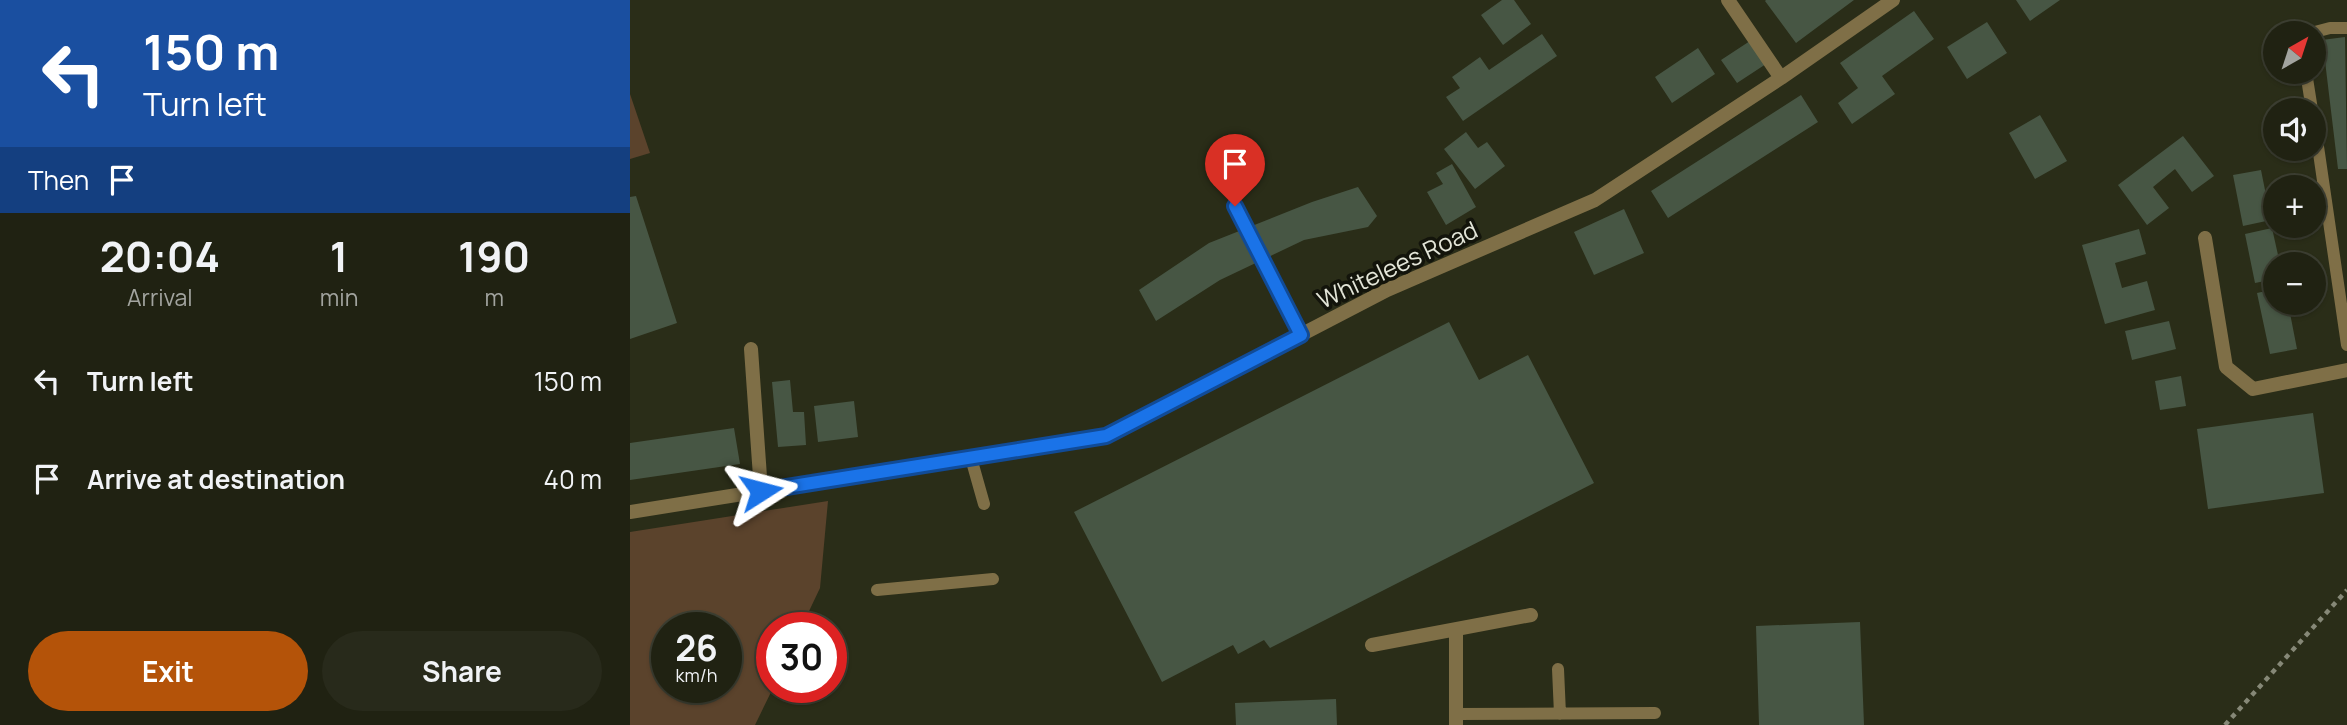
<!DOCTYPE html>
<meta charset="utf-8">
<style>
:root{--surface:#202212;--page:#282a1b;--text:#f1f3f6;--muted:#a2a49f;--line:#3d3f32;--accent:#b45309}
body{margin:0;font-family:Manrope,sans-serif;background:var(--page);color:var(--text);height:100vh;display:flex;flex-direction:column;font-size:26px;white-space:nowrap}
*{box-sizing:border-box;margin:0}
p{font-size:23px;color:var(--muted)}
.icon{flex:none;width:38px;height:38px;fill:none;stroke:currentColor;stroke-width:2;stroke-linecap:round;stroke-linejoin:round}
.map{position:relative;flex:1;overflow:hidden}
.details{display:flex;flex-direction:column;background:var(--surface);width:630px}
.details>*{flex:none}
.hud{background:#1a4fa0;color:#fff;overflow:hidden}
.needle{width:46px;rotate:39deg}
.controls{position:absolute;left:1633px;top:21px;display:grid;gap:14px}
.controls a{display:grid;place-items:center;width:63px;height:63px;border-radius:50%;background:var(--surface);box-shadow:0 2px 5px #0004,0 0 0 2px var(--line);font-size:35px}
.speed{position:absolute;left:21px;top:612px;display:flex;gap:14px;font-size:35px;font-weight:700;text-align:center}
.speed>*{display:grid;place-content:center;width:91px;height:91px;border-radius:50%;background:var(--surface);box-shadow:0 2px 5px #0004,0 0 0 2px var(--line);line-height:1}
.speed small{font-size:18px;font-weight:400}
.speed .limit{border:10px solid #d22;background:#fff;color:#111}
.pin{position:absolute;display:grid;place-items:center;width:60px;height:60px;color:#fff;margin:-72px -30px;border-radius:50% 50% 50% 0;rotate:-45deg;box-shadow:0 0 7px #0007}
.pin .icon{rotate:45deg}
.me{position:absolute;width:77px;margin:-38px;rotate:81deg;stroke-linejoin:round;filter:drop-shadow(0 0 5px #0008)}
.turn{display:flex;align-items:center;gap:24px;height:147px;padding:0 28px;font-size:32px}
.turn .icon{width:91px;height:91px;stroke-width:2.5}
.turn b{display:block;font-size:49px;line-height:60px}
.then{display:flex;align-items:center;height:66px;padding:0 28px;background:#0003;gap:14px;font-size:26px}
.eta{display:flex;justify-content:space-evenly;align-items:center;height:119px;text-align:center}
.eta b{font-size:42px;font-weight:700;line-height:49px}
.action{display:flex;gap:14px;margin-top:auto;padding:14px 28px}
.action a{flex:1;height:80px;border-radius:42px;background:var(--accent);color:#fff;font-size:28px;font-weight:700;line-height:80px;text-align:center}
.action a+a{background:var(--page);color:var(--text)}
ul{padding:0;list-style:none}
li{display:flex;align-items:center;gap:21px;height:98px;padding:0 28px}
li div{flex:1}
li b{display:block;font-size:26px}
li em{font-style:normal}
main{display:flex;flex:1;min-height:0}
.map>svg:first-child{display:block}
</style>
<main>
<section class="details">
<div class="hud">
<div class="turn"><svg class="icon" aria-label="left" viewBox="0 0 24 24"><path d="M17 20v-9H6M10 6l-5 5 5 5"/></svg><div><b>150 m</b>Turn left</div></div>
<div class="then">Then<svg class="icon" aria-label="arrive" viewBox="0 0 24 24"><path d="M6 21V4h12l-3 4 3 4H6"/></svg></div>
</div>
<div class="eta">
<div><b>20:04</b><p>Arrival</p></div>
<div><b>1</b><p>min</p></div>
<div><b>190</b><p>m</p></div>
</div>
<ul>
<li><svg class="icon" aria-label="left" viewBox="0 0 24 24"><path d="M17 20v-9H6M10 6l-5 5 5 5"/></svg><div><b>Turn left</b></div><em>150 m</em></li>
<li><svg class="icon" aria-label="arrive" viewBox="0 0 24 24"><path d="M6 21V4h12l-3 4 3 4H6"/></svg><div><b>Arrive at destination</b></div><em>40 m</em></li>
</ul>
<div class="action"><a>Exit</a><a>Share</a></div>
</section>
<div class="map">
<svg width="1717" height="725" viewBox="0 0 1717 725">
<rect width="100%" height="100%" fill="#2a2d18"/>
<!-- green -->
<path fill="#5b432c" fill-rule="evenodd" d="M0,94l20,59 -20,6z
M198,501l-8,87 -19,40h-29l1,60 -18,37h-125v-193zM37,628h59v60h-59z"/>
<!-- building -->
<path fill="#475644" d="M872,0h12l17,24 -28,21 -22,-30z
M1136,0h88l-58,43 -31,-42z
M1386,0h44l-30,21z
M1284,11l20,28 -52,37 13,18 -43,30 -14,-21 20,-15 -18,-25z
M1357,22l20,31 -40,26 -20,-32z
M912,34l15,22 -94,65 -17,-24 14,-9 -8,-11 28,-20 9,13z
M1715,37l2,132h-9l-13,-108 -11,1v-21z
M1120,41l16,23 -29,19 -16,-23z
M1068,48l17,26 -43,29 -17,-26z
M1171,95l17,27 -150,96 -17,-27z
M1410,115l27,46 -32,18 -26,-46z
M836,132l12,16 9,-6 18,24 -30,23 -31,-40z
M1553,136l31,40 -22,16 -17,-23 -22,18 16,21 -22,17 -29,-40z
M822,164l24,43 -30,18 -19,-33 16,-8 -7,-11z
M1631,170l10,50 -28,6 -10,-51z
M728,187l19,29 -9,11 -64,13 -84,40 -64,41 -17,-31 70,-47 103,-41z
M6,196l41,127 -47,16v-142z
M994,209l20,44 -50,22 -20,-43z
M1642,228l8,36h-5v15l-20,4 -10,-49z
M1509,229l7,25 -31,9 7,25 25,-7 8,29 -50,14 -23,-79z
M1645,289v14h13l9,46 -27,5 -13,-61z
M1539,321l7,28 -44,11 -7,-29z
M819,322l30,58 49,-25 66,128 -324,165 -6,-8 -26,14 -5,-9 -71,37 -88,-170z
M1551,376l5,30 -26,4 -5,-29z
M160,380l3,32h11l2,33 -28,2 -6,-65z
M224,401l4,36 -40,5 -4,-36z
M1683,413l11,80 -116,16 -11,-80z
M104,428l6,36 -110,16v-37z
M1230,622l4,103h-105l-3,-99z
M706,699l1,26h-101l-1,-22z"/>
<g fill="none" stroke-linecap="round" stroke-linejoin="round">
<!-- path -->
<path stroke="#868877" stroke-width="4.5" stroke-dasharray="5 5" stroke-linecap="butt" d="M1595,725l122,-135"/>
<!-- service -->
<path stroke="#7f6f47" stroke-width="12" d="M1681,33l19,-5h17
M1676,72l6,38
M1684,119l33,226
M341,458l13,46
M247,590l116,-11
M928,669l2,45
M826,714l199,-1"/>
<!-- minor -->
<path stroke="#7f6f47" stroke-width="14" d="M1098,0l53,78
M605,206l66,129
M1575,238l21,129 27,22 94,-19
M121,349l10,142
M0,512l476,-76 281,-146 208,-90 186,-122 112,-78
M826,629v96
M742,645l159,-30"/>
</g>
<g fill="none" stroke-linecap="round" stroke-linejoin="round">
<defs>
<path id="route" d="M131,491l345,-55 195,-101 -66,-129"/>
</defs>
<!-- route casing -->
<use href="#route" stroke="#114b97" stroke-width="18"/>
<!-- route -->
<use href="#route" stroke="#1a73e8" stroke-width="12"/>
</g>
<g text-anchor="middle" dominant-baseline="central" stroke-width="7" stroke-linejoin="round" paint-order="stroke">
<!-- street labels -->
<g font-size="24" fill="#e3e5d8" stroke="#13140b">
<text transform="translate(767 264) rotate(-25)">Whitelees Road</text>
</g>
</g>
</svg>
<div class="controls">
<a><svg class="needle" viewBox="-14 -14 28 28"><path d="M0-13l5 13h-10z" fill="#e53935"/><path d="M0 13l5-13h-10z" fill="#a2a49f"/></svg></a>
<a><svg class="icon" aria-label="sound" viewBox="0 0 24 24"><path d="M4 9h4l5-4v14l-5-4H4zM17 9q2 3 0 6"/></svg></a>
<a>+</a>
<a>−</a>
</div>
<div class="speed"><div>26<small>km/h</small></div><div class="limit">30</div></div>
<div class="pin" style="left:605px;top:206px;background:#d93025"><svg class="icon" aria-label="arrive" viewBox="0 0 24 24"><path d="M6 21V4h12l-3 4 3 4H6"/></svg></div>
<svg class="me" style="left:131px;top:491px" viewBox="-20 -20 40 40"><path d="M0-17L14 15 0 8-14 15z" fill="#1a73e8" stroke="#fff" stroke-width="4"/></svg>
</div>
</main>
